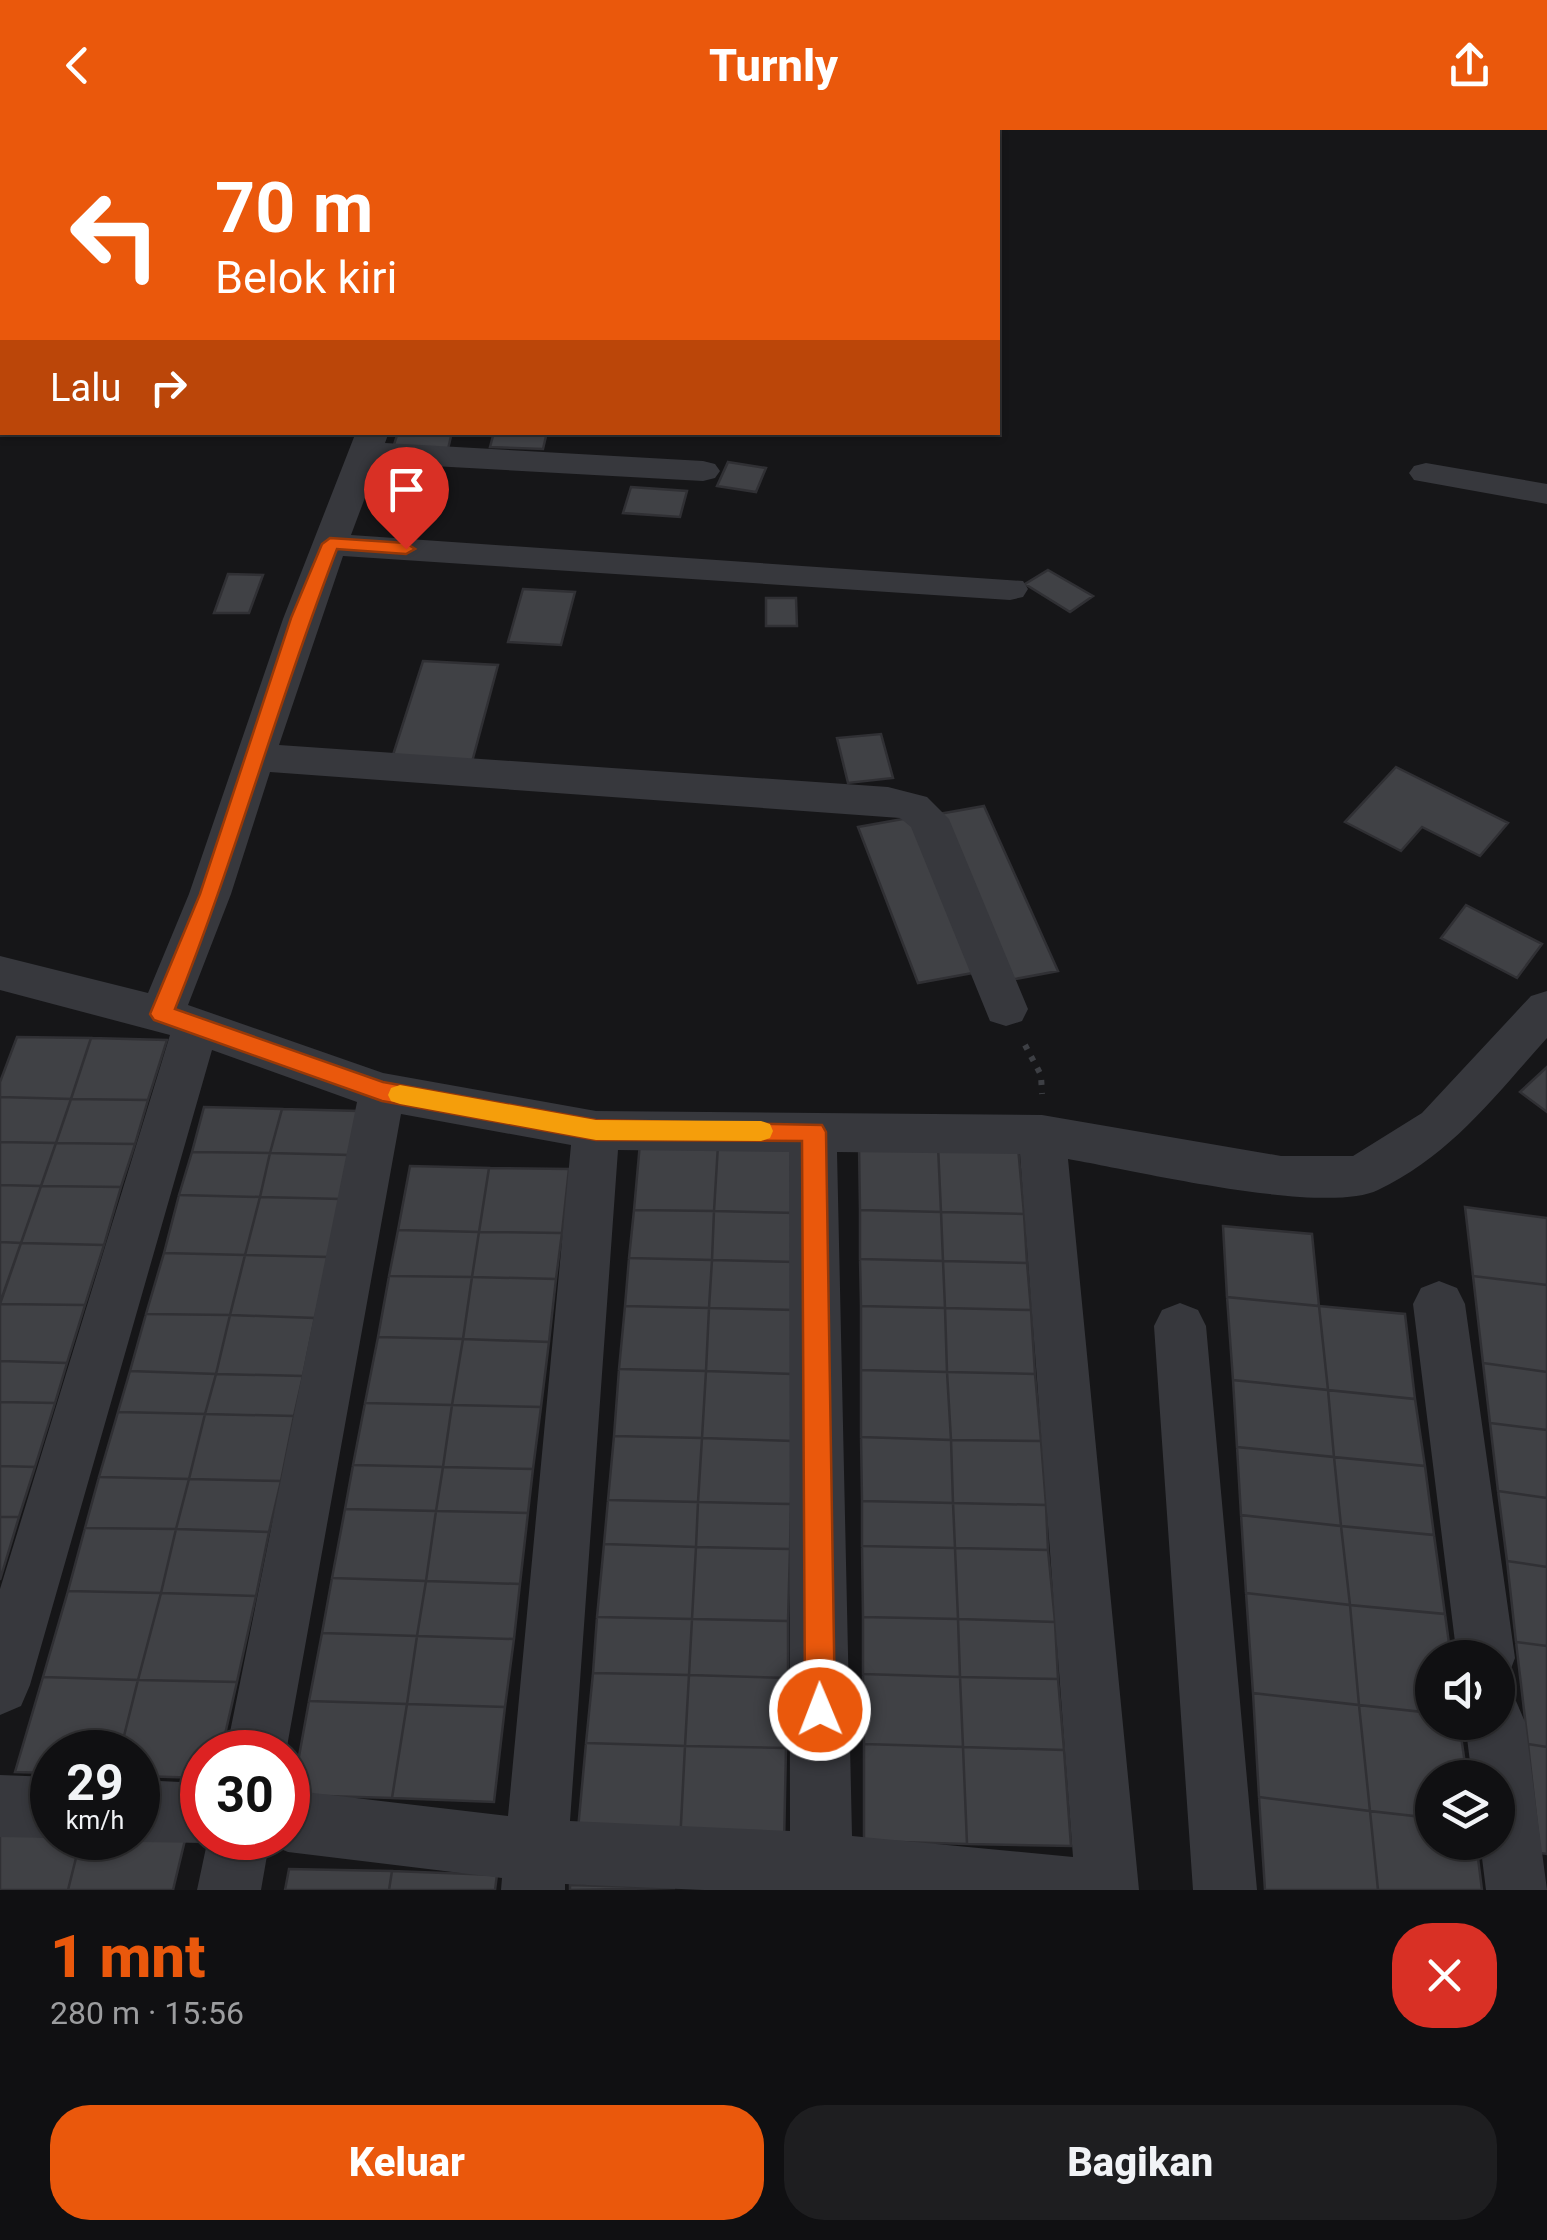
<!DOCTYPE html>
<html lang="id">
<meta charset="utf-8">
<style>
:root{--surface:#101012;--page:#1e1e20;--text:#f1f3f6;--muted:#9c9d9f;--line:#303032;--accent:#ea580c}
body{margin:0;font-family:Roboto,sans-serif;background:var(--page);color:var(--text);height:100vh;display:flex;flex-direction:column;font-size:38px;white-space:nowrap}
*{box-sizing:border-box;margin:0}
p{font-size:32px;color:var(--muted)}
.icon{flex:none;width:55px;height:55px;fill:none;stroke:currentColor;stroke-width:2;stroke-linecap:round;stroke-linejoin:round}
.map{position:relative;height:1760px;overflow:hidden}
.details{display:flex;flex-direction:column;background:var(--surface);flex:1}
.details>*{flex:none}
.banner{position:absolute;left:0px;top:0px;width:1000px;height:305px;box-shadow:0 2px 8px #0004,0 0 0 2px var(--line);background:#ea580c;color:#fff;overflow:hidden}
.tools{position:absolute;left:1415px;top:1510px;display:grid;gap:20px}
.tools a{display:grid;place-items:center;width:100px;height:100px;border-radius:50%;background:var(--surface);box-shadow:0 2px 8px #0004,0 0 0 2px var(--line);font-size:50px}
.speed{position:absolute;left:30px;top:1600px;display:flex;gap:20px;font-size:50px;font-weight:700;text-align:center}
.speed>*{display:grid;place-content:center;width:130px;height:130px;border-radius:50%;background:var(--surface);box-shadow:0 2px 8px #0004,0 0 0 2px var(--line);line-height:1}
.speed small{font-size:25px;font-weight:400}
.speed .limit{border:15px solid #d22;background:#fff;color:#111}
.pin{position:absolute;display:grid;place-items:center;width:85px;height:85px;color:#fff;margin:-102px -42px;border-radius:50% 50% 50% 0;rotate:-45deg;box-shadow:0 0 10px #0007}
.pin .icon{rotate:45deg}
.me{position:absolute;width:110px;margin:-55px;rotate:359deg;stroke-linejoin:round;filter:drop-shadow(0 0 8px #0008)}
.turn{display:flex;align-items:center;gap:35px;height:210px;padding:0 50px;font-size:45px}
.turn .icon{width:130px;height:130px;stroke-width:2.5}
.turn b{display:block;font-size:70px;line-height:85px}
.then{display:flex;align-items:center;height:95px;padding:0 50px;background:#0003;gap:20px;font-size:38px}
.round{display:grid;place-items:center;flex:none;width:105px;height:105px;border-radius:40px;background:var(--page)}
.summary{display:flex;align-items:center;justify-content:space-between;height:170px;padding:0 50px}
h1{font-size:60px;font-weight:800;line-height:75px;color:var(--accent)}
.primary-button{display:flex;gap:20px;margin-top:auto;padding:20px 50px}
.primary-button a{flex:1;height:115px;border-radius:40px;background:var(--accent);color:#fff;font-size:40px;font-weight:800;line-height:115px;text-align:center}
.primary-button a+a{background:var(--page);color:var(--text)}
header{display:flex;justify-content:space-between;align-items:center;height:130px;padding:0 50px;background:var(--accent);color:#fff;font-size:45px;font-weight:800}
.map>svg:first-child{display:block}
</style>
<header><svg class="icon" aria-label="back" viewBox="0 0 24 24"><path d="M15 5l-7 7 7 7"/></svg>Turnly<svg class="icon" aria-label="share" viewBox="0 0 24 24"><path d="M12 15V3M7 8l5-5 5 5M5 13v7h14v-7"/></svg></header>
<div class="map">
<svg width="1547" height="1760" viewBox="0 0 1547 1760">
<rect width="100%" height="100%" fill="#161618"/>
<!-- building -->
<path fill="#404145" stroke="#303034" stroke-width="2.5" d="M398,302h54l-4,17 -55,-1z
M494,302h53l-4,17 -53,-2z
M728,332l38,6 -10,24 -39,-6z
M631,357l56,4 -7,26 -57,-4z
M1048,440l45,26 -23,16 -45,-28z
M228,444l35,1 -14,38h-35z
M523,459l52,3 -14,53 -53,-3z
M766,468h30l1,28h-31z
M423,531l75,4 -26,97 -80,-4z
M881,604l12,44 -45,5 -11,-45z
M1396,637l112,56 -28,33 -58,-29 -21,24 -56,-29z
M984,676l74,165 -48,9 -71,-166z
M914,687l64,155 -60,11 -60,-156z
M1466,775l76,39 -25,34 -76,-40z
M17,907l74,1 -20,61 -71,-2v-15z
M91,908l76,2 -19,60 -77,-1z
M1547,937v45l-27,-20z
M0,967l71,2 -15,44 -56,-1z
M71,969l77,1 -13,44 -79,-1z
M204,977l78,2 -12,44 -78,-1z
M282,979l77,2 -9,44 -80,-2z
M0,1012l56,1 -15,43 -41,-1z
M56,1013l79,1 -14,43 -80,-1z
M640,1013l78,2 -4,66 -80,-1z
M859,1014l79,2 3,66 -81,-2z
M718,1015l80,1 -1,67 -83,-2z
M938,1016l80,1 6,67 -83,-2z
M192,1022l78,1 -10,44 -81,-2z
M270,1023l80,2 -9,44 -81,-2z
M410,1036l79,2 -10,64 -81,-2z
M489,1038l80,1 -7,64 -83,-1z
M0,1055l41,1 -20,57 -21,-1z
M41,1056l80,1 -17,58 -83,-2z
M179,1065l81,2 -15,58 -81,-2z
M260,1067l81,2 -12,58 -84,-2z
M1465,1077l82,11v67l-74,-9z
M634,1080l80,1 -2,49 -83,-2z
M860,1080l81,2 2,49 -83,-2z
M714,1081l83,2 -1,49 -84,-2z
M941,1082l83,2 3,49 -84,-2z
M1223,1096l89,8 7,72 -92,-9z
M398,1100l81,2 -7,45 -83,-1z
M479,1102l83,1 -6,46 -84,-2z
M0,1112l21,1 -21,60z
M21,1113l83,2 -19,60 -85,-1z
M164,1123l81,2 -15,60 -84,-1z
M245,1125l84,2 -14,61 -85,-3z
M629,1128l83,2 -3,48 -84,-2z
M860,1129l83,2 2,47 -84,-2z
M712,1130l84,2 -1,48 -86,-2z
M943,1131l84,2 4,47 -86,-2z
M389,1146l83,1 -9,62 -85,-2z
M1473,1146l74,9v87l-64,-9z
M472,1147l84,2 -7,63 -86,-3z
M1227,1167l92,9 9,84 -95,-10z
M0,1174l85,1 -18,58 -67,-2z
M625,1176l84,2 -3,63 -87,-2z
M861,1176l84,2 2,64 -86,-2z
M1319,1176l86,8 10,85 -87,-9z
M709,1178l86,2 -2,64 -87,-3z
M945,1178l86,2 4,64 -88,-2z
M146,1184l84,1 -14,59 -86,-3z
M230,1185l85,3 -12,58 -87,-2z
M378,1207l85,2 -11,66 -87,-2z
M463,1209l86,3 -8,65 -89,-2z
M0,1231l67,2 -12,40 -55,-1z
M1483,1233l64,9v58l-57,-7z
M619,1239l87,2 -4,67 -88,-2z
M861,1240l86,2 4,68 -90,-3z
M130,1241l86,3 -11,40 -87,-2z
M706,1241l87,3v67l-91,-3z
M947,1242l88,2 6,67 -90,-1z
M216,1244l87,2 -9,40 -89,-2z
M1233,1250l95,10 6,67 -97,-10z
M1328,1260l87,9 10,67 -91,-9z
M0,1272l55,1 -20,64 -35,-1z
M365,1273l87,2 -9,62 -90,-2z
M452,1275l89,2 -8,62 -90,-2z
M118,1282l87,2 -16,65 -90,-2z
M205,1284l89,2 -13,65 -92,-2z
M1490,1293l57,7v68l-49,-7z
M614,1306l88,2 -4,64 -90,-2z
M861,1307l90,3 2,63 -91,-2z
M702,1308l91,3 -2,63 -93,-2z
M951,1310l90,1 5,64 -93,-2z
M1237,1317l97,10 7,69 -100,-11z
M1334,1327l91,9 9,69 -93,-9z
M353,1335l90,2 -7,44 -91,-2z
M0,1336l35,1 -16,50h-19z
M443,1337l90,2 -5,44 -92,-2z
M99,1347l90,2 -13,50 -91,-1z
M189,1349l92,2 -12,51 -93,-3z
M1498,1361l49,7v69l-40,-6z
M608,1370l90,2 -2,45 -92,-3z
M862,1371l91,2 2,45 -93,-2z
M698,1372l93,2 -1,45 -94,-2z
M953,1373l93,2 2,45 -93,-2z
M345,1379l91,2 -10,70 -94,-3z
M436,1381l92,2 -8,71 -94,-3z
M1241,1385l100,11 9,79 -104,-12z
M0,1387h19l-19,63z
M1341,1396l93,9 11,79 -95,-9z
M85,1398l91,1 -15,64 -93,-2z
M176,1399l93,3 -13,64 -95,-3z
M604,1414l92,3 -4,72 -95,-2z
M862,1416l93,2 3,71 -95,-2z
M696,1417l94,2 -2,72 -96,-2z
M955,1418l93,2 7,72 -97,-3z
M1507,1431l40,6v79l-31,-4z
M332,1448l94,3 -9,55 -95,-3z
M426,1451l94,3 -6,55 -97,-3z
M68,1461l93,2 -23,87 -95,-3z
M161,1463l95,3 -19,86 -99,-2z
M1246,1463l104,12 9,100 -106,-12z
M1350,1475l95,9 6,44h-19v55l-73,-8z
M597,1487l95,2 -3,56 -96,-2z
M863,1487l95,2 2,58 -97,-3z
M692,1489l96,2v57l-99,-3z
M958,1489l97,3 3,57 -98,-2z
M322,1503l95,3 -10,68 -98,-3z
M417,1506l97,3 -9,68 -98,-3z
M1516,1512l31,4v101l-19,-3z
M593,1543l96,2 -4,71 -99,-3z
M863,1544l97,3 3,70 -99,-3z
M689,1545l99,3 -2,70 -101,-2z
M43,1547l95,3 -18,72h-68v21l-37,-1z
M960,1547l98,2 6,71 -101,-3z
M138,1550l99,2 -16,70h-19v26l-64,-2v-24h-18z
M1253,1563l106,12 11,106 -111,-14z
M309,1571l98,3 -15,94 -100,-3z
M407,1574l98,3 -11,95 -102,-4z
M1359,1575l73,8v9h27l8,56h-35v40l-62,-7z
M586,1613l99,3 -5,97 -103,-3z
M864,1614l99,3 4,97 -103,-3z
M1528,1614l19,3v107l-7,-1z
M685,1616l101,2 -2,97 -104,-2z
M963,1617l101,3 7,96 -104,-2z
M1259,1667l111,14 8,79h-113z
M1370,1681l62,7v24h44l6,48h-104z
M0,1704l81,4 -13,52h-68z
M81,1708l104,2 -12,50h-105z
M289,1739l103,2 -3,19h-104z
M392,1741l105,4 -2,15h-106z
M570,1755l105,3 -105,2z"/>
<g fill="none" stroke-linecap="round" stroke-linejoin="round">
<!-- path -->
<path stroke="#3d3f44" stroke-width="6" stroke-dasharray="5 8" stroke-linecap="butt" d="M1025,915l16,30 1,19"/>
<!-- street -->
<path fill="#37383d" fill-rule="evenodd" d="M356,302h33l-4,11 318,18 12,3 5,7 -5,7 -12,3 -325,-18 -27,72 672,46 5,8 -5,8 -13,3 -667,-44 -64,189 609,42 39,10 22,22 79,190 -6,12 -16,5 -16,-5 -79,-194 -11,-9 -630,-46 -39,122 -43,111 195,68 213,38 446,4 239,41h72l69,-43 109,-117 16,-5v47c-52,58 -97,118 -169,152 -53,26 -246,-20 -310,-31l71,731h-435l-139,-6v6h-64l1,-12 -214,-26 -19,-8 -8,46h-64l10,-47 -69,-1 -11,-4h11v-58l64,3v55h86v-48l220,26 63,-671 -170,-31 -115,638h-60l131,-650 -145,-52 -182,635 -9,21 -21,9v-126l170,-554 -170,-45v-34l148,37 41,-99 94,-275zM618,1020l171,2 1,679 -220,-10zM837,1022l183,2 53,703 -221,-21z
M1426,333l121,21v20l-133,-24 -5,-7 5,-7z
M1439,1151l18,7 8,16 50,354 -8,21 -9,4v-25h-41l-44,-354 8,-16z
M1180,1173l18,7 8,16 51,564h-64l-39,-564 8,-16z
M1498,1563l18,8 9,21 22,168h-61l-6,-48h18v-64h-26l-7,-56h33z
M0,1645l52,2 3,61 -55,-1z"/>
</g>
<!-- route -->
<path fill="#ea580c" stroke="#983908" stroke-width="2.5" d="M330,408l76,5 9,6 -9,5 -69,-5c-59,152 -101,308 -162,460l208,73 213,38 226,5 4,7 9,578 -4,10 -11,5 -11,-5 -4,-10 -3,-569 -206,-1 -214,-39 -228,-81 -4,-6 50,-120 91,-276 31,-74z"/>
<!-- slow -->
<path fill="#f59e0b" d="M400,955l196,35 165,1 9,3 3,7 -3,7 -9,3 -165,-1 -196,-36 -9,-3 -3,-6 3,-7z"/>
</svg>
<div class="tools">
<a><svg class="icon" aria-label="sound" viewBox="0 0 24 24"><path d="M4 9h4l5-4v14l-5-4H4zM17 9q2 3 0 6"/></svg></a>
<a><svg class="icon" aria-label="layers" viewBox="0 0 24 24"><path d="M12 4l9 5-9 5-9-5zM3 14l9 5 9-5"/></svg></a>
</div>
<div class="speed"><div>29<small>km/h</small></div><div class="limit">30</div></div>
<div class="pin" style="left:406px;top:419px;background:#d93025"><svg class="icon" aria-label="arrive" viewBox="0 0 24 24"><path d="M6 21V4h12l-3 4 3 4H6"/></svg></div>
<svg class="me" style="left:820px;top:1580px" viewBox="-20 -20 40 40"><circle r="17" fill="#ea580c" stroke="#fff" stroke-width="3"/><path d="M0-11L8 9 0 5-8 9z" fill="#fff"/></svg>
<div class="banner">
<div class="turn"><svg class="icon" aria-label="left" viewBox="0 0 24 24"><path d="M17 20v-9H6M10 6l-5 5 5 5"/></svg><div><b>70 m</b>Belok kiri</div></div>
<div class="then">Lalu<svg class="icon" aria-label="right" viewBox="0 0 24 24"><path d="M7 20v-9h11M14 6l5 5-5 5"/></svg></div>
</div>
</div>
<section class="details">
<div class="summary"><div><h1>1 mnt</h1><p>280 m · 15:56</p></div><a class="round" style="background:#d93025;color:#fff"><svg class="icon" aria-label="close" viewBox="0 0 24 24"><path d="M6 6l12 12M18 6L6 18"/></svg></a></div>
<div class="primary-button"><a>Keluar</a><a>Bagikan</a></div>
</section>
